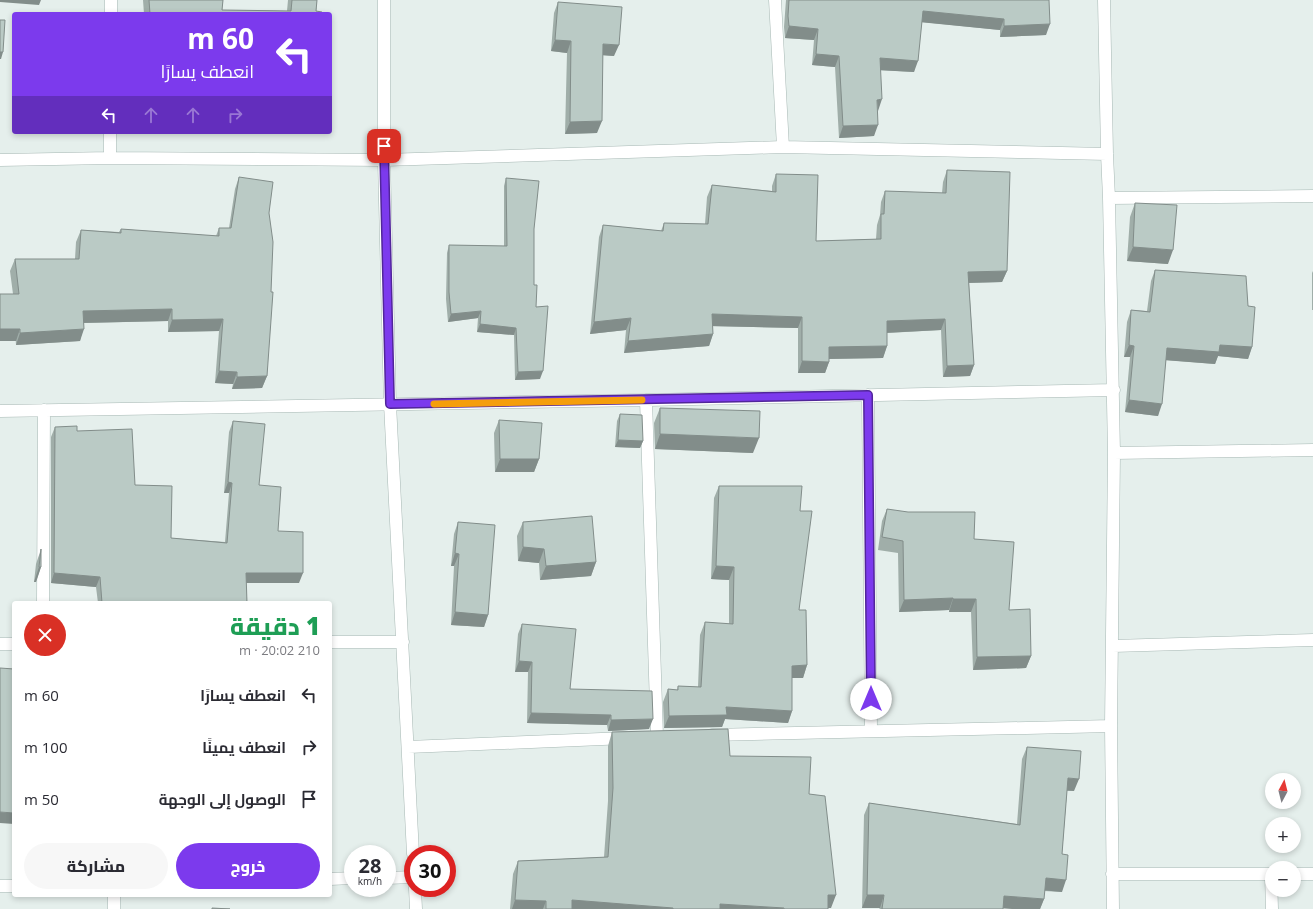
<!DOCTYPE html>
<html lang="ar">
<meta charset="utf-8">
<style>
:root{--surface:#fff;--page:#f7f7f7;--text:#2b2b33;--muted:#7c7c81;--accent:#7c3aed}
body{margin:0;font-family:"Open Sans",Cairo,sans-serif;background:var(--page);color:var(--text);direction:rtl;height:100vh;display:flex;flex-direction:column;font-size:15px;white-space:nowrap}
*{box-sizing:border-box;margin:0}
p{font-size:13px;color:var(--muted)}
.icon{flex:none;width:22px;height:22px;fill:none;stroke:currentColor;stroke-width:2;stroke-linecap:round;stroke-linejoin:round}
.map{position:relative;flex:1;overflow:hidden;direction:ltr}
.side{position:absolute;left:12px;top:601px;width:320px;height:296px;display:flex;flex-direction:column;background:var(--surface);border-radius:4px;box-shadow:0 2px 6px #0003;direction:rtl}
.side>*{flex:none}
.banner{position:absolute;left:12px;top:12px;width:320px;height:122px;border-radius:4px;box-shadow:0 2px 6px #0003;direction:rtl;background:#7c3aed;color:#fff;overflow:hidden}
.needle{width:26px;rotate:7deg}
.fabs{position:absolute;left:1265px;top:773px;display:grid;gap:8px}
.fabs a{display:grid;place-items:center;width:36px;height:36px;border-radius:50%;background:var(--surface);box-shadow:0 2px 6px #0003;font-size:20px}
.speed{position:absolute;left:344px;top:845px;display:flex;gap:8px;font-size:20px;font-weight:700;text-align:center}
.speed>*{display:grid;place-content:center;width:52px;height:52px;border-radius:50%;background:var(--surface);box-shadow:0 2px 6px #0003;line-height:1}
.speed small{font-size:10px;font-weight:400}
.speed .limit{border:6px solid #d22;background:#fff;color:#111}
.pin{position:absolute;display:grid;place-items:center;width:34px;height:34px;color:#fff;margin:-17px;border-radius:8px;box-shadow:0 2px 6px #0006}
.me{position:absolute;width:44px;margin:-22px;rotate:0deg;stroke-linejoin:round;filter:drop-shadow(0 0 3px #0008)}
.turn{display:flex;align-items:center;gap:14px;height:84px;padding:0 12px;font-size:18px}
.turn .icon{width:52px;height:52px;stroke-width:2.5}
.turn b{display:block;font-size:28px;line-height:34px}
.lanes{display:flex;align-items:center;height:38px;padding:0 12px;background:#0003;justify-content:center;gap:20px;direction:ltr}
.lanes .off{opacity:.35}
.round{display:grid;place-items:center;flex:none;width:42px;height:42px;border-radius:21px;background:var(--page)}
.overview{display:flex;align-items:center;justify-content:space-between;height:68px;padding:0 12px}
h1{font-size:24px;font-weight:800;line-height:30px;color:#1e9e55}
.cta{display:flex;gap:8px;margin-top:auto;padding:8px 12px}
.cta a{flex:1;height:46px;border-radius:24px;background:var(--accent);color:#fff;font-size:16px;font-weight:800;line-height:46px;text-align:center}
.cta a+a{background:var(--page);color:var(--text)}
ul{padding:0;list-style:none}
li{display:flex;align-items:center;gap:12px;height:52px;padding:0 12px}
li div{flex:1}
li b{display:block;font-size:15px}
li em{font-style:normal}
.map>svg:first-child{display:block}
</style>
<div class="map">
<svg width="1313" height="909" viewBox="0 0 1313 909">
<rect width="100%" height="100%" fill="#e5efec"/>
<g fill="none" stroke-linecap="round" stroke-linejoin="round">
<defs>
<path id="minor" d="M384,0v160l6,244 23,450
M775,0l8,147
M1104,0l3,154 2,44 5,255 -3,273 2,183
M111,14v-14
M110,158v-26
M0,160l110,-2 274,2 399,-13 324,7
M1109,198l204,-2
M868,395l3,336
M646,400l11,336
M0,411l646,-11 468,-10
M1114,453l199,-3
M43,603l1,-193
M330,642h73
M0,644h14
M1113,646l200,-6
M712,735l399,-9
M408,747l218,-9
M1112,874h160
M1271,874l1,35
M1294,874h19
M387,878l26,-1
M330,879l23,-1
M0,886h14
M415,888l1,21
M114,909v-14"/>
</defs>
<!-- minor casing -->
<use href="#minor" stroke="#a7b8b4" stroke-width="13"/>
<!-- minor -->
<use href="#minor" stroke="#fff" stroke-width="12"/>
</g>
<!-- wall -->
<path fill="#a0aea9" d="M143,0h80l-1,10 65,1 1,-11h29l-1,11 6,3h-178z
M786,0h263l-3,35 -46,2v-7l-78,-8 -8,50 -34,-2 -3,41 -3,25 -35,2 -4,-71 -23,-2 2,-25 -29,-2 -1,-11z
M558,2l56,54 -11,-1 -6,78 -32,1 2,-81 -16,-2 3,-38z
M947,170l60,101 -5,11 -33,1 5,82 -4,11 -27,1 -2,-47 -54,3v13l-4,12 -54,1v3l-4,11h-27v-45l-85,-2v8l-4,12 -85,7 2,-23 -36,4 9,-97 4,-12 58,6 3,-8 41,1 2,-27 5,-12 60,6v-5l4,-12 40,67 60,-2 1,-14 3,-10 1,-13 4,-11 57,2 1,-11z
M239,177l30,36 -2,163 -5,12 -30,1 1,-5 -18,-1 4,-52 -51,1v-11l-84,2 -4,18 -64,4 -3,-51 -3,-23 5,-12h60l1,-17 5,-12 38,2 2,-3 95,7 3,-8h10l6,-39z
M506,178l28,51v56l2,22 4,72 -25,1 -1,-45 -37,-3 1,-14 -30,4 -2,-23 1,-46 2,-8 55,1v-60z
M1135,203l33,61 -41,-3 3,-44z
M1155,270l93,36 4,41 -4,12 -30,-3 -3,8 -49,-4 -8,56 -33,-4 5,-55h-6l3,-35 4,-12 16,1 4,-30z
M1313,271v39h-1v-37z
M660,408l93,45 -98,-4 -1,-26z
M620,414l23,27 -3,7 -25,-1 2,-26z
M499,420l40,39 -5,13h-39l-1,-39z
M233,421l26,64 40,98h-53l1,20h-149l-2,-16 -45,-4v-146l4,-10 22,4 58,54 36,53 54,4 4,-49h-5l5,-61z
M719,486l81,25 -1,99 8,55 -4,13h-11v33l-4,12 -63,-4 -3,8 -58,1 -1,-26 5,-13 9,1 1,-4 20,1 2,-52 5,-13 24,2v-44l-18,-1 3,-81z
M887,509l87,30 35,71 22,46 -5,12 -53,2 -2,-58h-22v-2l-50,2 -1,-59 -20,-3 4,-29z
M458,522l30,93 -4,12 -33,-2 3,-59h-3l3,-32z
M523,522l73,40 -5,14 -51,4 -1,-17 -21,-2 -1,-25z
M41,549v18l-5,15h-2l2,-18z
M522,624l48,65 79,40 -41,2 -1,-6 -80,-2 1,-51h-13l3,-38z
M612,732l118,24 79,38 22,114h-3v1h-318l3,-35 5,-13 86,-4 4,-56v-55z
M1027,747l47,44h-7l-5,63v38l-18,-1v8l-4,10 -37,-1v1h-124l1,-1h-18l2,-93 5,-12 148,21 5,-65z"/>
<!-- shaded-wall -->
<path fill="#828d8a" d="M0,0h41l-2,5 -39,-3z
M923,11l81,8 -4,11 -81,-8z
M1050,24l-4,11 -46,2 4,-11z
M789,26l29,3 -4,11 -29,-2z
M555,40l16,1 -4,12 -16,-2z
M603,44l16,1 -5,11 -15,-1z
M0,52h3l-2,7h-1z
M816,54l23,2 -4,11 -23,-2z
M880,58l38,3 -4,11 -38,-2z
M882,99l-4,12 -1,-11z
M602,121l-5,12 -32,1 5,-12z
M878,125l-4,11 -35,2 4,-12z
M1133,247l40,3 -5,14 -41,-3z
M1007,271l-5,11 -38,1 4,-11z
M172,309l-4,12 -89,2 4,-12z
M481,311l-3,7 -30,4 3,-8z
M712,314l90,3 -4,11 -91,-2z
M631,318l-5,12 -36,4 4,-12z
M223,319l-4,12 -51,1 4,-12z
M945,319l-4,11 -58,3 4,-12z
M480,324l36,4 -2,7 -37,-3z
M0,329h20l-4,12h-16z
M84,329l-4,12 -64,4 4,-12z
M713,334l-4,12 -85,7 4,-12z
M1129,345l5,1 -4,11h-6z
M1220,345l32,2 -4,12 -30,-3 -3,8 -52,-4 4,-12z
M887,346l-4,12 -58,1 4,-12z
M802,361l27,1 -4,11h-27z
M974,365l-4,11 -27,1 4,-11z
M219,371l18,1 -4,12 -18,-1z
M543,371l-3,8 -25,1 3,-8z
M267,376l-5,12 -30,1 5,-12z
M1129,400l33,4 -4,12 -33,-4z
M660,434l99,4 -6,15 -98,-4z
M618,440l25,1 -3,7 -25,-1z
M500,459h39l-5,13h-39z
M228,482l4,1 -3,10h-5z
M523,547l21,2 -5,14 -21,-2z
M455,553l4,1 -5,12h-3z
M596,562l-5,14 -51,4 6,-14z
M716,566l18,1 -5,13 -18,-1z
M39,567h2l-5,15h-2z
M54,573l46,4 -4,10 -45,-4z
M246,573h57l-4,10h-57z
M953,598l-4,12 -50,2 5,-12z
M953,599h23l-5,13h-22z
M455,612l33,3 -4,12 -33,-2z
M1031,656l-5,12 -53,2 4,-13z
M519,661l13,1 -4,10h-13z
M807,665l-4,13h-15l4,-12z
M726,707l66,4 -4,12 -63,-4 -3,8 -58,1 5,-12z
M531,713l80,2 -4,10 -80,-2z
M653,719l-4,10 -41,2 3,-11z
M1068,778l11,1 -5,12 -10,-1z
M0,812l14,1v11l-14,-1z
M1046,878l20,2 -4,12 -21,-2z
M828,895h8l-5,13h-8z
M867,895h17l-4,13h-18z
M1004,896l40,3 -4,10h-28l-13,-1z
M515,900l31,1 -3,8h-31z
M572,900l101,8v1h-105z
M720,904l64,4 -1,1h-65z"/>
<!-- building -->
<path fill="#bacac5" stroke="#828d8a" d="M149,0h74l-1,10 69,1 1,-11h25l-1,11 6,1v2h-172z
M789,0h260l1,24 -46,2v-7l-81,-8 -5,50 -38,-3 2,41 -5,1 1,25 -35,1 -4,-70 -23,-2 2,-25 -29,-3 -1,-10z
M558,2l64,5 -3,38 -16,-1 -1,77 -32,1 1,-81 -16,-1z
M0,20h5l-2,32h-3z
M947,170l63,2 -3,99 -39,1 6,93 -27,1 -2,-47 -58,2v25l-58,1v15l-27,-1v-44l-90,-3 1,20 -85,7 3,-23 -37,4 9,-97 60,6 1,-8 44,1 4,-39 64,7v-18l42,1 -2,66 65,-2v-25h3l1,-23 61,2z
M239,177l34,5 -4,31 4,29 -2,50h2l-6,84 -30,1v-5l-18,-1 4,-52 -51,1v-11l-89,2 1,18 -64,4v-4h-20v-35h19l-4,-35h64l2,-29 40,3v-4l98,7v-8h12z
M506,178l33,3 -5,48v56h3l-1,22 12,-1 -5,65 -25,1 -2,-44 -36,-4 1,-13 -30,3 -2,-22v-47l58,1z
M1135,203l42,2 -4,45 -40,-3z
M1155,270l91,6 2,30 7,1 -3,40 -32,-2 -1,7 -52,-4 -5,56 -33,-4 5,-54 -5,-1 2,-35 19,2z
M660,408l100,3 -1,27 -99,-4z
M620,414l22,1 1,26 -25,-1z
M499,420l43,3 -3,36h-39z
M233,421l32,3 -6,61 22,2 -3,44 25,1v41h-57l1,30h-145l-2,-26 -46,-4 1,-146 22,-1v5l55,-2 3,56 37,1 -1,52 56,5 5,-60 -4,-1z
M719,486h83l-2,25h12l-13,99h7l1,55 -15,1v45l-66,-4 1,8 -58,1 -1,-27 10,1v-4l23,1 4,-65 28,2 1,-57 -18,-1z
M887,509l21,3h67l-1,27 40,3 -5,68 21,-1 1,47 -54,1 -1,-58h-23v-1l-49,2 -1,-59 -21,-4z
M592,516l4,46 -50,4 -2,-17 -21,-2v-25z
M458,522l37,3 -7,90 -33,-3 4,-58 -4,-1z
M41,549v18h-2z
M522,624l54,5 -6,60 82,2 1,28 -42,1v-5l-80,-2 1,-51 -13,-1z
M0,668l14,1v144l-14,-1z
M330,714h1l-1,22z
M728,729l2,27 81,1 -2,37 16,2 11,99h-8v14h-44v-1l-64,-4v5h-47v-1l-101,-8v9h-26v-8l-31,-1 3,-39 90,-4 5,-69 -1,-56z
M1027,747l54,4 -2,28 -11,-1 -6,76 6,1 -2,25 -20,-2 -2,21 -40,-3 -1,13h-121l2,-14h-17l2,-92 151,22z
M212,908l18,1h-18z"/>
<g fill="none" stroke-linecap="round" stroke-linejoin="round">
<defs>
<path id="route" d="M384,146l6,258 478,-9 3,304"/>
</defs>
<!-- route casing -->
<use href="#route" stroke="#51269a" stroke-width="10"/>
<!-- route -->
<use href="#route" stroke="#7c3aed" stroke-width="7"/>
<!-- slow -->
<path stroke="#f59e0b" stroke-width="7" d="M434,404l208,-4"/>
</g>
</svg>
<div class="fabs">
<a><svg class="needle" viewBox="-14 -14 28 28"><path d="M0-13l5 13h-10z" fill="#e53935"/><path d="M0 13l5-13h-10z" fill="#7c7c81"/></svg></a>
<a>+</a>
<a>−</a>
</div>
<div class="speed"><div>28<small>km/h</small></div><div class="limit">30</div></div>
<div class="pin" style="left:384px;top:146px;background:#d93025"><svg class="icon" aria-label="arrive" viewBox="0 0 24 24"><path d="M6 21V4h12l-3 4 3 4H6"/></svg></div>
<svg class="me" style="left:871px;top:699px" viewBox="-20 -20 40 40"><circle r="19" fill="#fff"/><path d="M0-13L10 11 0 6-10 11z" fill="#7c3aed"/></svg>
<div class="banner">
<div class="turn"><svg class="icon" aria-label="left" viewBox="0 0 24 24"><path d="M17 20v-9H6M10 6l-5 5 5 5"/></svg><div><b>60 m</b>انعطف يسارًا</div></div>
<div class="lanes"><svg class="icon" aria-label="left" viewBox="0 0 24 24"><path d="M17 20v-9H6M10 6l-5 5 5 5"/></svg><svg class="icon off" aria-label="ahead" viewBox="0 0 24 24"><path d="M12 20V5M6 11l6-6 6 6"/></svg><svg class="icon off" aria-label="ahead" viewBox="0 0 24 24"><path d="M12 20V5M6 11l6-6 6 6"/></svg><svg class="icon off" aria-label="right" viewBox="0 0 24 24"><path d="M7 20v-9h11M14 6l5 5-5 5"/></svg></div>
</div>
<section class="side">
<div class="overview"><div><h1>1 دقيقة</h1><p>210 m · 20:02</p></div><a class="round" style="background:#d93025;color:#fff"><svg class="icon" aria-label="close" viewBox="0 0 24 24"><path d="M6 6l12 12M18 6L6 18"/></svg></a></div>
<ul>
<li><svg class="icon" aria-label="left" viewBox="0 0 24 24"><path d="M17 20v-9H6M10 6l-5 5 5 5"/></svg><div><b>انعطف يسارًا</b></div><em>60 m</em></li>
<li><svg class="icon" aria-label="right" viewBox="0 0 24 24"><path d="M7 20v-9h11M14 6l5 5-5 5"/></svg><div><b>انعطف يمينًا</b></div><em>100 m</em></li>
<li><svg class="icon" aria-label="arrive" viewBox="0 0 24 24"><path d="M6 21V4h12l-3 4 3 4H6"/></svg><div><b>الوصول إلى الوجهة</b></div><em>50 m</em></li>
</ul>
<div class="cta"><a>خروج</a><a>مشاركة</a></div>
</section>
</div>
